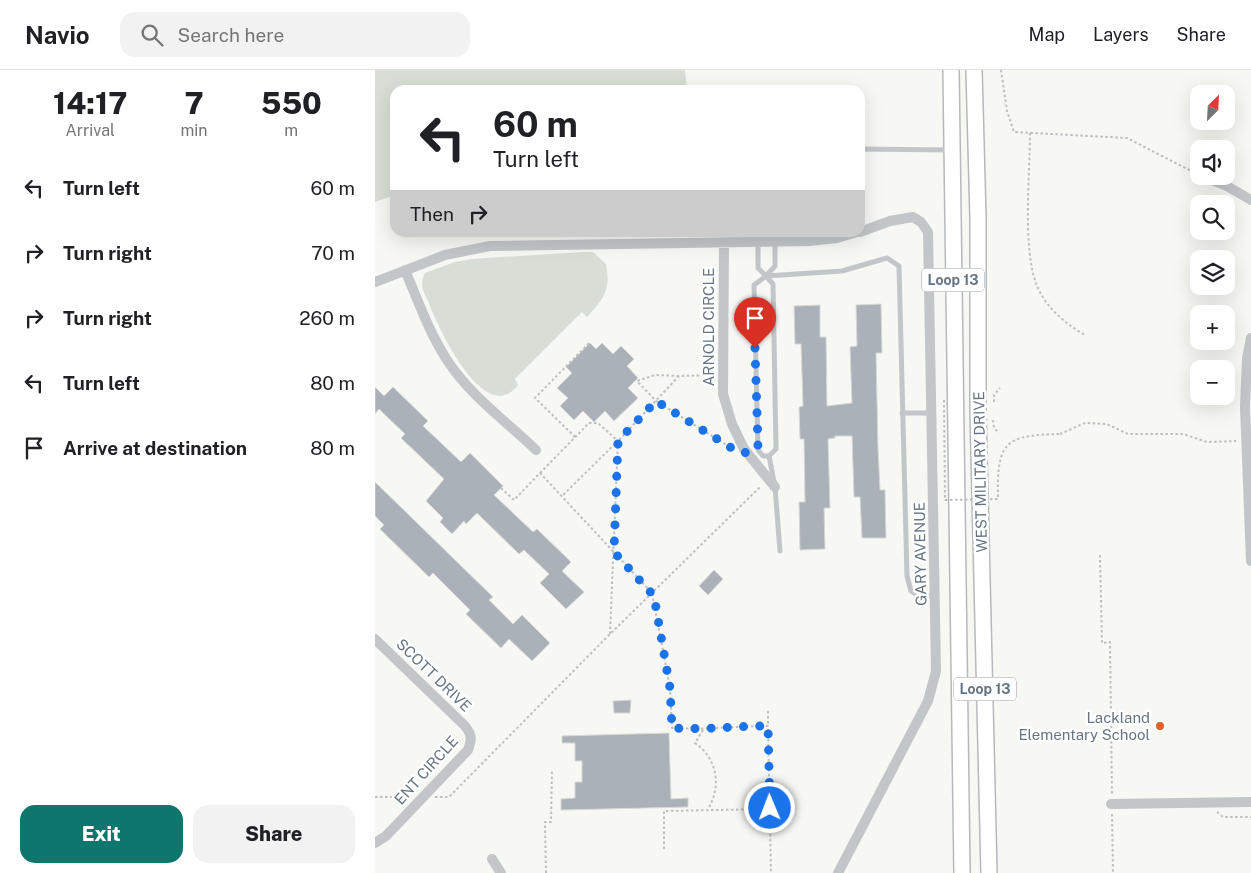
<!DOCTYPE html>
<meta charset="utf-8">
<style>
:root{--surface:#fff;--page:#f2f2f2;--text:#202124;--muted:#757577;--line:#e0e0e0;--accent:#0f766e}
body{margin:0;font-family:"Public Sans",sans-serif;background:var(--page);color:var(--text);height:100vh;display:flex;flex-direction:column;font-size:19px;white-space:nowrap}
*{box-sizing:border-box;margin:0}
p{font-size:16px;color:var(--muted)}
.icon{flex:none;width:28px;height:28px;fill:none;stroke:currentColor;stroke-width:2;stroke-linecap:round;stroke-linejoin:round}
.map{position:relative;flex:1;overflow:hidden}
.sheet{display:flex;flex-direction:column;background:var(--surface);width:375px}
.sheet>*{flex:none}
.banner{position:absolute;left:15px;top:15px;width:475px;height:152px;border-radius:15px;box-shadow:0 5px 20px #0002;background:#fff;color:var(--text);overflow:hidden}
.needle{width:32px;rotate:24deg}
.fabs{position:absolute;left:815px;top:15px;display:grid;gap:10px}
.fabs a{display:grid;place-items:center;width:45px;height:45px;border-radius:10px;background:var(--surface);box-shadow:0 5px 20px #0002;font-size:25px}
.pin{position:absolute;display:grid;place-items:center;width:42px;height:42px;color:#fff;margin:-51px -21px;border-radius:50% 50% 50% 0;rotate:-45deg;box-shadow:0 0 5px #0007}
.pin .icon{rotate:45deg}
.me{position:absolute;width:55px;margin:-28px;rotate:359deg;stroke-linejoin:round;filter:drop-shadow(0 0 4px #0008)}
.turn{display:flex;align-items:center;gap:18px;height:105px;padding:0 20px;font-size:22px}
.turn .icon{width:65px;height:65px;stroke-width:2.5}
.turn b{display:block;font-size:35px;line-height:42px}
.then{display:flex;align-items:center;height:48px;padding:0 20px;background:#0003;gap:10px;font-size:19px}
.eta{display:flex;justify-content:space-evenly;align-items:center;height:85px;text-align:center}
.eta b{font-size:30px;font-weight:800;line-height:35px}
.cta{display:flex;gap:10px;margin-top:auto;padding:10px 20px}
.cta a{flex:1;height:58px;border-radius:15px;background:var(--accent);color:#fff;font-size:20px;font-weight:800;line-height:58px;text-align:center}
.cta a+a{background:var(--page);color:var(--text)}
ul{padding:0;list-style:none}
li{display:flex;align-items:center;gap:15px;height:65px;padding:0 20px}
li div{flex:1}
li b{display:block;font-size:19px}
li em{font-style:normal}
header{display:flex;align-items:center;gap:30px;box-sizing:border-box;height:70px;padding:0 25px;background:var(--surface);border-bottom:1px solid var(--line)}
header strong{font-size:24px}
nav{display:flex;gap:28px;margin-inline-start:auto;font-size:18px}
.search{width:350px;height:45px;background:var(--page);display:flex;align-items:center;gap:12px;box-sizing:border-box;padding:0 18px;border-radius:15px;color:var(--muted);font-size:19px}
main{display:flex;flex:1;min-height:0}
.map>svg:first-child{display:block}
</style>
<header>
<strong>Navio</strong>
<div class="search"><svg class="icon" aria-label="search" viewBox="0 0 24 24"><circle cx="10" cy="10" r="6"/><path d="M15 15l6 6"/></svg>Search here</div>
<nav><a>Map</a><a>Layers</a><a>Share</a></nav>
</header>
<main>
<section class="sheet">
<div class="eta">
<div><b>14:17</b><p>Arrival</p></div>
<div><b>7</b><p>min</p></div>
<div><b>550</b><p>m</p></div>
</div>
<ul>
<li><svg class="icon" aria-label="left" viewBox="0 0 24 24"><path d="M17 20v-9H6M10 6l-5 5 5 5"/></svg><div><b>Turn left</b></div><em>60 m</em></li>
<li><svg class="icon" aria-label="right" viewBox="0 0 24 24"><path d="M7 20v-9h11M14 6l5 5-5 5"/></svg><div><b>Turn right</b></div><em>70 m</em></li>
<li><svg class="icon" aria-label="right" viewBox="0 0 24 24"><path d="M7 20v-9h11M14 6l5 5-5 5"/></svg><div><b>Turn right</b></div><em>260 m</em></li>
<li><svg class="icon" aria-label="left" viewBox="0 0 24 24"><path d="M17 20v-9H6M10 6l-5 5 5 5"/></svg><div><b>Turn left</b></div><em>80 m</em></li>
<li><svg class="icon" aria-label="arrive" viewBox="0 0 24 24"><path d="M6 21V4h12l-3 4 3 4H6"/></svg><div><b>Arrive at destination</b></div><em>80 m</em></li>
</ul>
<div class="cta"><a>Exit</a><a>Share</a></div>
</section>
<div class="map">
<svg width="876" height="803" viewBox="0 0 876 803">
<rect width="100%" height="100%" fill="#f7f7f4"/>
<!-- green -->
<path fill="#d8ded5" d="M0,0h310l2,20h-292v105l-20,7z
M209,182h9l13,12c5,27 -2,34 -19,53l-5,-5 -67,67 3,6c-33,43 -79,-56 -88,-79 -2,-7 -8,-14 -8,-22 0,-4 1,-7 3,-11l30,-11 16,-3z"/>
<!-- building -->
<path fill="#aab1b8" stroke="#d8d8d6" d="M506,234l1,49h-6l2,95 2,42h5l1,48h-24l-2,-41h-6l-2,-61h-17v2l-7,1 2,69h-6l1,41 -25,1 -1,-48h6l-1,-63h-4l-1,-32 4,-1 -2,-62h-6l-1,-38 26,-1v32h6l1,69 25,-3 -2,-56 7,-1 -1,-41z
M215,273l6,6 6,-6 11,11 8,-8 13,13 -7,7 11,12 -10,10 10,10 -24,23 -9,-10 -11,11 -11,-11 -9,9 -14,-14 8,-8 -11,-10 15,-15 -6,-6z
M0,317l9,9 9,-9 35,34 -5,5 38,36 9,-9 33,33 -9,9 39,37 4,-3 34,33 -9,9 22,21 -18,17 -26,-26 9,-9 -25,-24 -5,4 -42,-41 -11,11 -2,-3 -12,13 -12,-12 3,-4 -17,-17 18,-22 -43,-41 4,-4 -26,-25 -4,5z
M0,412l118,115 -4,3 24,24 9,-9 28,28 -18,18 -23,-22 -8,9 -35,-34 4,-4 -37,-37 -4,4 -49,-48 4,-4 -9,-9z
M339,500l9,9 -15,16 -9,-9z
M256,630l-1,13h-16l-1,-12z
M294,663l2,66 17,-1v9l-127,3v-11l14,-1v-16h7v-21h-7v-18h-13v-7z"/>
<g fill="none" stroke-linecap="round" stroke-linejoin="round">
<defs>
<path id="primary" d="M576,0l11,803
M599,0l4,148v193l11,462"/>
</defs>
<!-- primary casing -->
<use href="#primary" stroke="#b5b9bd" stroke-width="18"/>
<!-- path -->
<path stroke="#bcbec0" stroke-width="2" stroke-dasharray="2.5 2.5" stroke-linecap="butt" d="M626,0l6,41 7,21 113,6 70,36
M655,63c0,42 -8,115 7,153 9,22 29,38 48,49
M304,306l-24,-1 -18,6 19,20 77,48
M619,332v-7l6,-7
M618,350l1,8 5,5
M685,364l25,-11 22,1 21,10h55l24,8 29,-1
M200,367l-40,-39 55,-56
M165,403l49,-50h9l20,18 -56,55
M126,418l13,12 26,-27 112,120 18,95 2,40c32,2 64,-2 96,-2l3,147
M725,485l2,88 8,-1 2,153
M235,564l8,-193 61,-65 34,-1
M393,641v15
M328,660l-8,13c22,15 27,43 13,66
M0,727h35
M60,727h14l161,-163 151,-148
M842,742l6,5h28
M737,744l1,59
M289,779v-38l106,-2
M171,803l-1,-51h6l1,-52"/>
<!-- lane -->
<path stroke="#c2c6c9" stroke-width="5" d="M485,79l89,1
M383,173v25l8,8 9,-10v-24
M391,206l7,8 3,165 -7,7h-6l-5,-6 -4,-165 12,-9 76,-5 45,-13 12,8 8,310 4,15 6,4 18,1
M527,343h30
M394,386l6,31 5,64"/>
<!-- street -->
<path stroke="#c2c6c9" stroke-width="10" d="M829,107l21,8 26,15
M349,173l-1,151 9,30 12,25 31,38
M30,200c13,31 25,65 44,93 23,34 58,59 87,87
M0,212l70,-27 45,-9 319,-5 28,-3 20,-6
M876,268l-4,20 -2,49 6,154
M0,569l90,87c7,9 7,13 3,24l-82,86 -11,7
M736,734l140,-2
M117,789l9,14
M463,803l90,-172 8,-30 -8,-439 -7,-10 -8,-5 -23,4 -30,11"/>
<!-- primary -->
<use href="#primary" stroke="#fff" stroke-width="15"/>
<!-- path-bridge -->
<path stroke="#bcbec0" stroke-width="2" stroke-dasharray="2.5 2.5" stroke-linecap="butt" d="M569,330l1,100 53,-1c-1,-56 5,-64 62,-65"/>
</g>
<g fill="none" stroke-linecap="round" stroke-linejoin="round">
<!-- route -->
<path stroke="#1a73e8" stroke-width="9" stroke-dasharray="0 16.2" d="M380,278l3,97 -7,8 -13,-1 -82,-51 -38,40 -4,111 40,44 16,92 2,40c32,2 64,-2 96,-2l2,82"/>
</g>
<!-- markers -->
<circle fill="#e05f2b" stroke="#fff" stroke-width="2" cx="785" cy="656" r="5"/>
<g text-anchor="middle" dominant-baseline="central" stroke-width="5" stroke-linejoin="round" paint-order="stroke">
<!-- shield labels -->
<g fill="#fff" stroke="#949ea9" stroke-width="1">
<rect x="547" y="198.5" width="62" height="23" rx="4"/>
<rect x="579" y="607.5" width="62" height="23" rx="4"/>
</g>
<g font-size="14" font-weight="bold" fill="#667584">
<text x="578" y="210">Loop 13</text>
<text x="610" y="619">Loop 13</text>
</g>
<!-- street labels -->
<g font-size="15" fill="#667584" stroke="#fff">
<text transform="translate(333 257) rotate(-90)">ARNOLD CIRCLE</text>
<text transform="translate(605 402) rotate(-91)">WEST MILITARY DRIVE</text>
<text transform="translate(545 484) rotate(-91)">GARY AVENUE</text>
<text transform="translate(59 605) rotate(44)">SCOTT DRIVE</text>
<text transform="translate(51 700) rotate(-48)">ENT CIRCLE</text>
</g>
<!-- poi labels -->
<g font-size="15" fill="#667584" stroke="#fff" text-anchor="end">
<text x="775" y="647">Lackland<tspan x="775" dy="17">Elementary School</tspan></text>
</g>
</g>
</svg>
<div class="fabs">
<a><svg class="needle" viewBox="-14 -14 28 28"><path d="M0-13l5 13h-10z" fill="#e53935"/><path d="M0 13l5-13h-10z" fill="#757577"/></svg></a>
<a><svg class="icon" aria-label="sound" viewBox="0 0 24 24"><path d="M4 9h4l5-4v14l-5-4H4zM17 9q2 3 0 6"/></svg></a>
<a><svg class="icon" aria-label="search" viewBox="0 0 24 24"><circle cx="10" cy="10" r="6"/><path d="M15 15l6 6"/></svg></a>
<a><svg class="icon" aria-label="layers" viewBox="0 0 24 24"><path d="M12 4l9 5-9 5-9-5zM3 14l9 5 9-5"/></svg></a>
<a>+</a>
<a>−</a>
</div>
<div class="pin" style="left:380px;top:278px;background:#d93025"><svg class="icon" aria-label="arrive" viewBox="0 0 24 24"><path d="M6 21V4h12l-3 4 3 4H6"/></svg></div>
<svg class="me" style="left:395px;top:738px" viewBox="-20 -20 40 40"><circle r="17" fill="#1a73e8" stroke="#fff" stroke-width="3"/><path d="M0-11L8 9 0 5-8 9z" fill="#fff"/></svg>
<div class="banner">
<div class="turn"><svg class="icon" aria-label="left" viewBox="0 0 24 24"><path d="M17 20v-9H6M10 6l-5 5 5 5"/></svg><div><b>60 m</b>Turn left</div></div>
<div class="then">Then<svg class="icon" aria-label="right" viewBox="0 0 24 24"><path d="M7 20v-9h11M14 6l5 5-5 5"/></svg></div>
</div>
</div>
</main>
